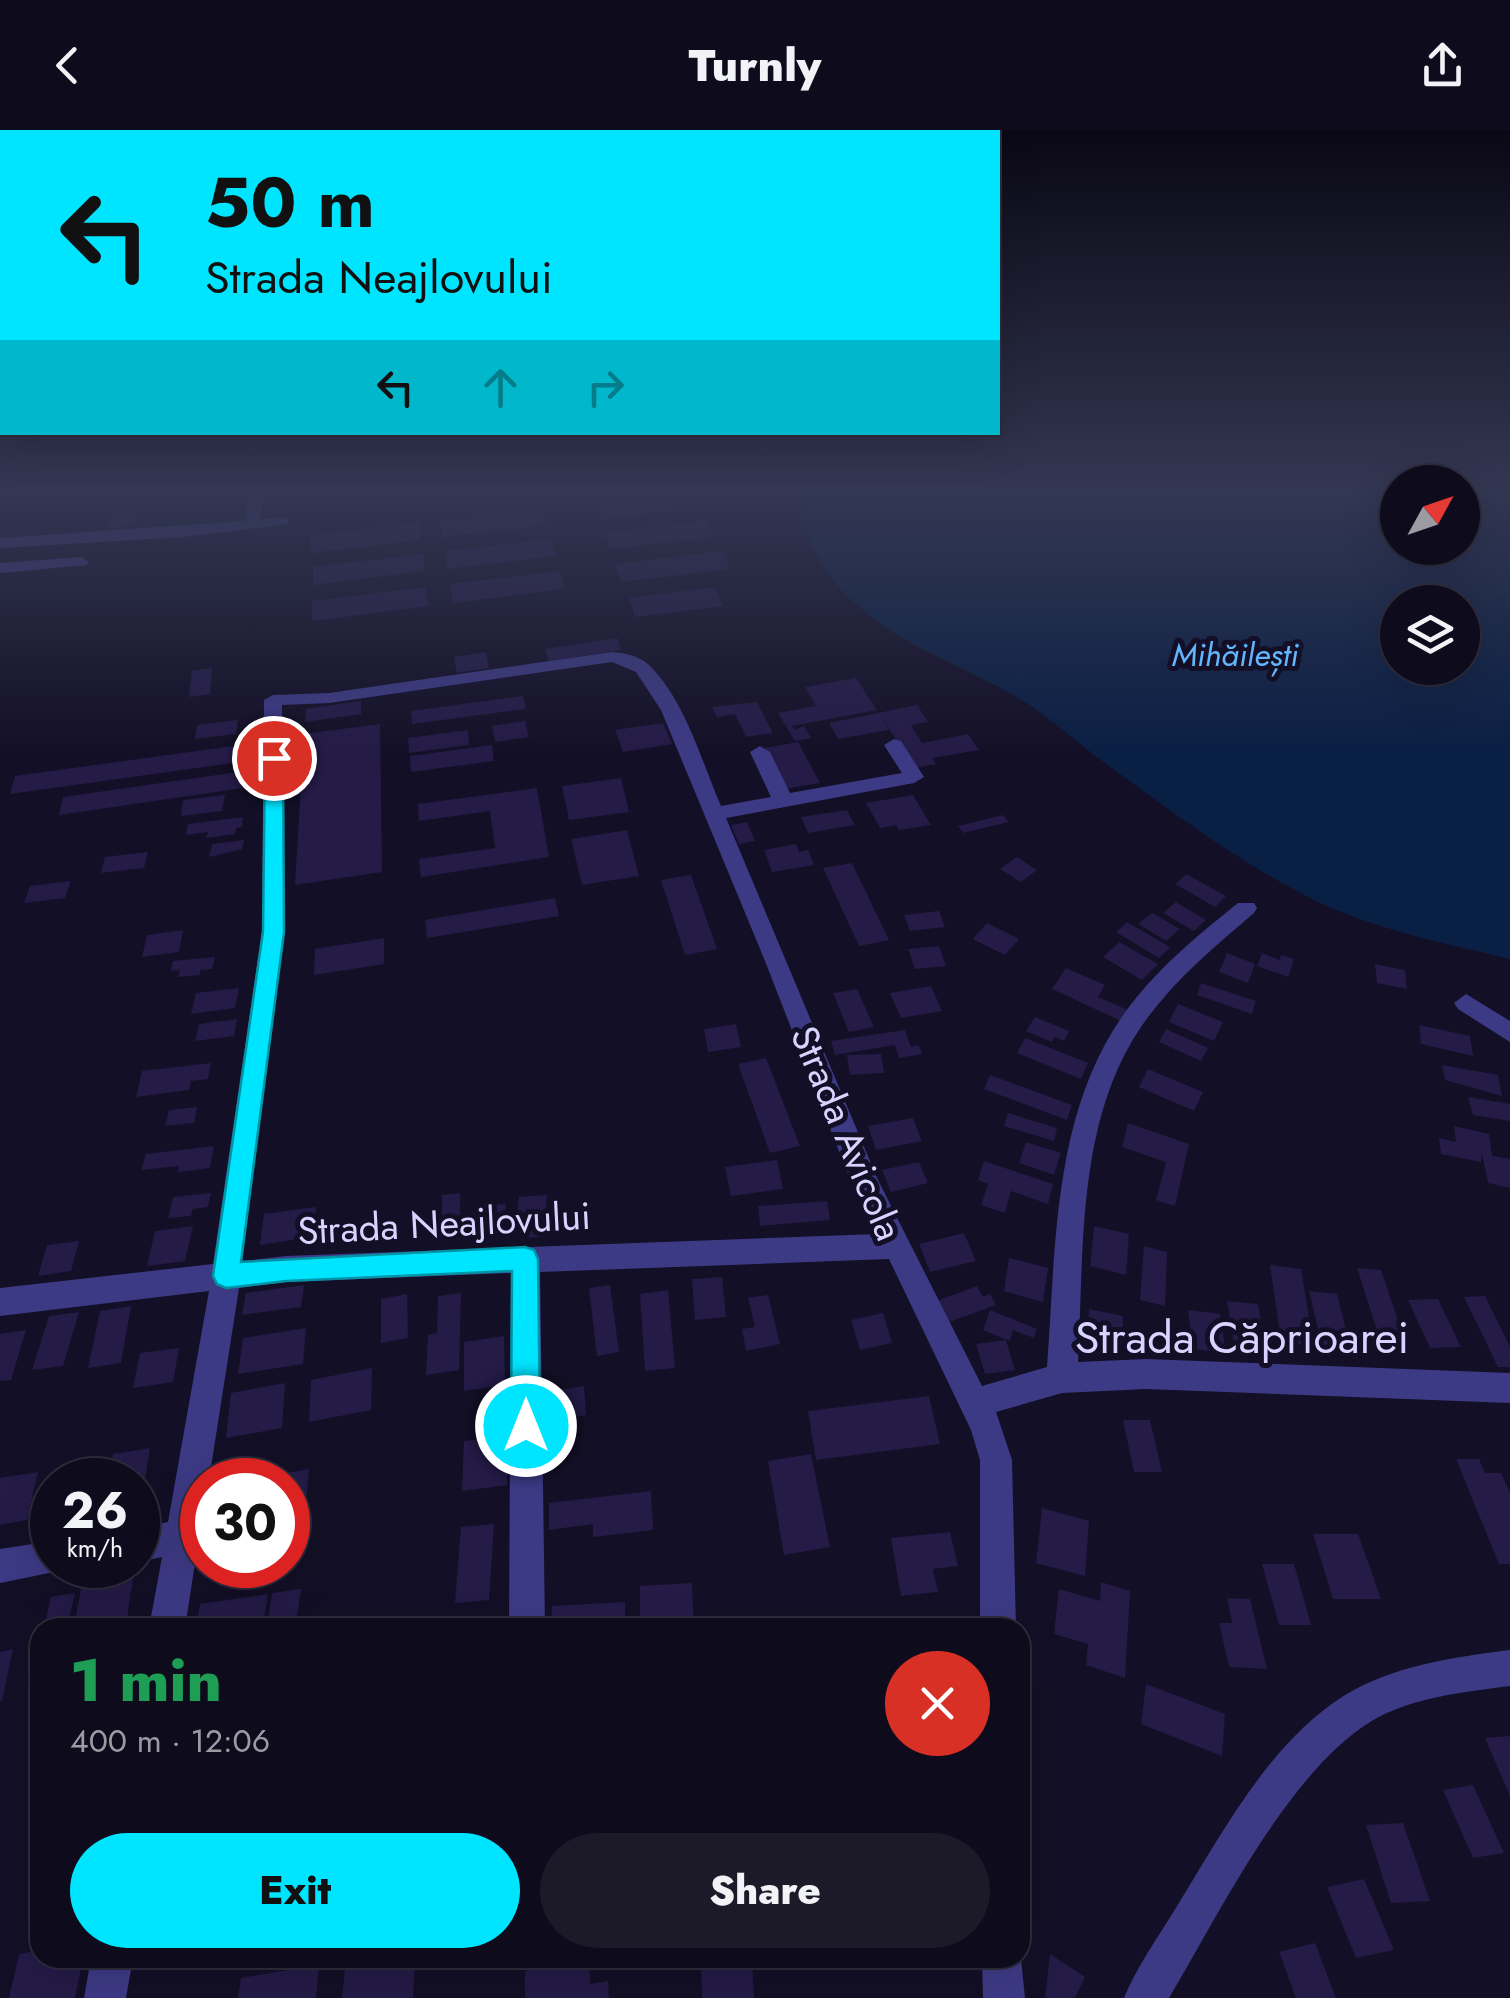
<!DOCTYPE html>
<meta charset="utf-8">
<style>
:root{--surface:#0e0b1c;--page:#1c1929;--text:#f1f3f6;--muted:#9b9ba3;--line:#2e2b3b;--accent:#00e5ff}
body{margin:0;font-family:Jost,sans-serif;background:var(--page);color:var(--text);height:100vh;display:flex;flex-direction:column;font-size:38px;white-space:nowrap}
*{box-sizing:border-box;margin:0}
p{font-size:32px;color:var(--muted)}
.icon{flex:none;width:55px;height:55px;fill:none;stroke:currentColor;stroke-width:2;stroke-linecap:round;stroke-linejoin:round}
.map{position:relative;flex:1;overflow:hidden}
.panel{position:absolute;left:30px;top:1488px;width:1000px;height:350px;display:flex;flex-direction:column;background:var(--surface);border-radius:30px;box-shadow:0 10px 40px #0002,0 0 0 2px var(--line)}
.panel>*{flex:none}
.top-card{position:absolute;left:0px;top:0px;width:1000px;height:305px;box-shadow:0 10px 40px #0002,0 0 0 2px var(--line);background:#00e5ff;color:#111;overflow:hidden}
.needle{width:65px;rotate:50deg}
.fabs{position:absolute;left:1380px;top:335px;display:grid;gap:20px}
.fabs a{display:grid;place-items:center;width:100px;height:100px;border-radius:50%;background:var(--surface);box-shadow:0 10px 40px #0002,0 0 0 2px var(--line);font-size:50px}
.speed{position:absolute;left:30px;top:1328px;display:flex;gap:20px;font-size:50px;font-weight:700;text-align:center}
.speed>*{display:grid;place-content:center;width:130px;height:130px;border-radius:50%;background:var(--surface);box-shadow:0 10px 40px #0002,0 0 0 2px var(--line);line-height:1}
.speed small{font-size:25px;font-weight:400}
.speed .limit{border:15px solid #d22;background:#fff;color:#111}
.pin{position:absolute;display:grid;place-items:center;width:85px;height:85px;color:#fff;margin:-42px;border:5px solid #fff;border-radius:50%;box-shadow:0 2px 10px #0007}
.me{position:absolute;width:110px;margin:-55px;rotate:0deg;stroke-linejoin:round;filter:drop-shadow(0 0 8px #0008)}
.turn{display:flex;align-items:center;gap:35px;height:210px;padding:0 40px;font-size:45px}
.turn .icon{width:130px;height:130px;stroke-width:2.5}
.turn b{display:block;font-size:70px;line-height:85px}
.lanes{display:flex;align-items:center;height:95px;padding:0 40px;background:#0003;justify-content:center;gap:50px;direction:ltr}
.lanes .off{opacity:.35}
.round{display:grid;place-items:center;flex:none;width:105px;height:105px;border-radius:52px;background:var(--page)}
.summary{display:flex;align-items:center;justify-content:space-between;height:170px;padding:0 40px}
h1{font-size:60px;font-weight:800;line-height:75px;color:#1e9e55}
.cta{display:flex;gap:20px;margin-top:auto;padding:20px 40px}
.cta a{flex:1;height:115px;border-radius:60px;background:var(--accent);color:#111;font-size:40px;font-weight:800;line-height:115px;text-align:center}
.cta a+a{background:var(--page);color:var(--text)}
header{display:flex;justify-content:space-between;align-items:center;height:130px;padding:0 40px;background:var(--surface);font-size:45px;font-weight:800}
.map>svg:first-child{display:block}
</style>
<header><svg class="icon" aria-label="back" viewBox="0 0 24 24"><path d="M15 5l-7 7 7 7"/></svg>Turnly<svg class="icon" aria-label="share" viewBox="0 0 24 24"><path d="M12 15V3M7 8l5-5 5 5M5 13v7h14v-7"/></svg></header>
<div class="map">
<svg width="1510" height="1868" viewBox="0 0 1510 1868">
<rect width="100%" height="100%" fill="#130f26"/>
<!-- water -->
<path fill="#0a1f44" fill-rule="evenodd" d="M805,362h592l1,56h64l1,-56h47v467c-66,-16 -134,-29 -196,-59 -74,-37 -142,-88 -209,-137 -29,-21 -55,-46 -85,-64 -60,-36 -125,-54 -175,-105 -24,-25 -49,-67 -40,-102zM1398,472h64v66h-64z"/>
<!-- building -->
<path fill="#241b47" d="M693,362l8,16 -101,11 -5,-16z
M542,380l5,15 -104,12 -3,-16z
M140,382l-6,14 -27,2 6,-14z
M706,391l8,16 -104,12 -5,-16z
M419,393l2,17 -110,13v-18z
M551,409l5,17 -108,13 -3,-18z
M722,421l8,18 -109,13 -6,-18z
M423,424l2,17 -112,14v-18z
M560,441l5,18 -112,14 -3,-19z
M426,457l3,19 -117,15v-20z
M714,457l9,19 -88,11 -6,-19z
M617,508l4,12 -72,11 -4,-12z
M486,522l3,16 -32,5 -3,-16z
M212,538l-2,26 -21,3 3,-26z
M856,548l21,32 -85,16 3,4 9,-4 7,12 -16,3 -17,-28 38,-7 -11,-19z
M523,566l3,13 -114,15 -1,-13z
M361,571v13l-56,8 1,-13z
M757,572l16,31 -27,4 -11,-23 -18,3 -5,-10z
M917,575l11,17 -17,3 11,18 46,-9 11,16 -47,8 4,6 -22,4 -31,-49 6,11 -51,9 -9,-16z
M238,590l-2,14 -41,5 2,-14z
M525,591l4,16 -34,5 -3,-16z
M663,593l9,21 -49,8 -8,-22z
M380,594l2,148 -87,13 9,-151z
M468,600l1,15 -60,8 -1,-15z
M798,612l22,41 -36,6 -20,-41z
M255,613l-1,17 -244,34 5,-18z
M492,615l2,16 -83,11 -1,-16z
M252,640l-2,17 -191,28 4,-18z
M621,648l8,34 -60,8 -7,-34z
M537,658l12,69 -128,20 -2,-18 76,-11 -5,-37 -71,10 -1,-17z
M225,665l-3,16 -41,5 2,-16z
M913,665l18,30 -32,5 -3,-5 -16,3 -14,-25z
M847,680l8,15 -47,8 -7,-16z
M1003,685l6,7 -46,11 -5,-7z
M243,687l-1,10 -6,1 -1,6 -29,4 2,-6 -22,3 2,-11z
M747,692l8,19 -16,3 -8,-19z
M627,700l12,46 -57,9 -11,-46z
M244,710l-2,9 -33,8 3,-13z
M796,714l3,8 9,-2 6,15 -42,7 -8,-22z
M148,722l-4,16 -43,5 4,-16z
M1017,727l20,13 -16,12 -21,-13z
M852,733l37,77 -30,6 -36,-78z
M1186,744l40,22 -11,11 -40,-23z
M691,745l26,74 -32,6 -24,-75z
M71,751l-6,17 -41,5 6,-17z
M555,768l4,18 -132,22 -2,-18z
M1176,772l30,18 -12,11 -31,-18z
M939,781l6,16 -35,4 -6,-16z
M1152,783l28,16 -14,12 -28,-17z
M1127,792l43,25 -11,11 -43,-26z
M987,793l32,16 -14,16 -32,-16z
M183,800l-4,22 -37,5 5,-22z
M384,808v26l-70,11 1,-26z
M1119,812l39,22 -16,16 -39,-23z
M939,816l7,20 -31,3 -7,-20z
M1227,823l28,11 -7,19 -29,-11z
M1262,823l18,7 1,-5 13,4 -6,18 -31,-11z
M215,827l-3,12 -12,1v5l-22,2 2,-7 -9,1 2,-10z
M1375,834l30,6 2,19 -30,-6z
M1066,838l39,17 -7,12 30,13 -7,11 -69,-32z
M1201,853l55,18 -4,13 -55,-19z
M931,856l11,25 -41,7 -11,-25z
M239,858l-4,20 -44,6 5,-21z
M857,859l17,38 -25,5 -16,-39z
M1178,874l45,18 -9,19 -45,-19z
M1035,887l34,14 -5,10 -9,-4 -3,5 -26,-11z
M237,889l-3,17 -39,5 4,-17z
M736,894l5,23 -33,5 -4,-23z
M1419,895l51,11 3,20 -52,-12z
M1166,899l42,19 -7,13 -42,-19z
M905,900l6,17 8,-2 3,9 -23,4 -4,-13 -60,10 -4,-14z
M1025,908l63,25 -7,16 -64,-26z
M881,924l3,19 -34,2 -3,-20z
M766,928l34,88 -30,7 -32,-89z
M211,933l-3,16 -17,2 -2,9 -53,7 6,-26z
M1442,935l56,10 4,21 -57,-16z
M1148,939l55,23 -9,19 -55,-24z
M990,945l82,30 -5,15 -83,-31z
M1468,967l42,7v17l-37,-6z
M197,977l-3,16 -29,3 4,-16z
M1008,983l49,15 -3,13 -50,-15z
M913,988l9,23 -46,9 -8,-24z
M1128,993l61,21 -14,62 -19,-6 10,-38 -44,-15z
M1454,996l35,8 3,22 18,3v29l-22,-5 -6,-30 -1,9 -40,-8 -2,-16 17,4z
M1026,1012l35,11 -7,22 -35,-12z
M214,1016l-4,22 -32,4 1,-6 -38,4 5,-16z
M777,1030l6,29 -52,7 -6,-29z
M984,1031l69,23 -5,20 -37,-13 -6,22 -24,-8 7,-21 -10,-4z
M919,1032l9,21 -37,9 -9,-22z
M211,1063l-3,14 -15,2 -2,7 -23,2 5,-21z
M460,1063l1,46 -19,2v-46z
M547,1065l-3,42 -22,1 2,-20h-7l2,-21z
M827,1071l3,19 -70,6 -2,-20z
M506,1074l-3,30 -31,3 3,-31z
M316,1077l-1,12 -9,2 -2,17 -44,7 4,-31z
M193,1096l-8,35 -38,5 8,-35z
M1094,1096l35,8 -3,41 -36,-9z
M964,1103l12,28 -46,11 -11,-28z
M79,1111l-8,30 -33,5 9,-31z
M1144,1116l23,6 -2,54 -25,-6z
M1009,1128l39,10 -5,34 -39,-11z
M1270,1135l31,4 13,78 -22,-4 -2,-8 -10,-1z
M1357,1138l24,2 25,75 -25,-2z
M722,1147l4,40 -31,3 -3,-41z
M304,1155l-3,22 -59,8 4,-22z
M610,1155l9,67 -22,4 -8,-68z
M977,1156l6,11 7,-3 6,11 -47,17 -12,-21z
M668,1160l7,78 -30,3 -5,-77z
M1309,1161l28,3 14,55 -29,-3z
M461,1163l-2,77 -33,5 2,-40 9,-2 1,-37z
M407,1164l1,44 -27,5v-44z
M768,1165l12,49 -34,7 -4,-22 13,-2 -7,-29z
M1485,1166l25,51v20h-12l-34,-70z
M1438,1169l23,48 -31,1 -22,-48z
M1227,1171l31,3 9,51 -32,-4z
M131,1176l-10,57 -33,5 12,-57z
M1089,1179l34,7 -1,38 -35,-7z
M990,1180l47,19 -3,9 -21,-8 -3,11 -27,-11z
M1188,1180l32,4 6,39 -33,-4z
M79,1182l-16,54 -31,4 17,-54z
M883,1183l9,30 -32,7 -9,-30z
M306,1198l-3,36 -65,10 5,-36z
M26,1200l-15,50 -11,1v-47z
M504,1206l1,49 -41,6v-49z
M1006,1210l9,30 -30,4 -9,-30z
M179,1218l-6,34 -40,6 7,-35z
M372,1238l-1,42 -62,12 2,-42z
M285,1253l-3,45 -56,10 5,-45z
M584,1256l2,29 -45,7 -1,-29z
M929,1266l11,48 -124,16 -8,-49z
M1123,1290h27l12,52h-28z
M507,1306v49l-45,6 2,-50z
M150,1318l-7,45 -5,1v-14h-29l4,-26z
M811,1324l19,93 -46,8 -16,-94z
M105,1327l-4,23h-42l4,-16z
M1456,1329h23l6,14h16l9,20v71h-11z
M309,1339l-8,92 -13,2v-83h-25l1,-3z
M38,1342l-11,48 -27,5v-47z
M651,1361l2,39 -60,7v-13l-44,6v-27z
M1042,1378l47,13 -4,55 -49,-13z
M494,1394l-5,76 -34,3 6,-76z
M950,1402l8,34 -25,3 5,23 -37,4 -10,-58z
M1313,1404h45l23,65h-48z
M1262,1434h32l17,61h-32z
M133,1448l-7,47 -52,3 7,-40z
M1101,1452l29,9 -5,87 -39,-13 2,-21 -34,-10 5,-45 41,12z
M692,1453l2,45h-54v-42z
M301,1459l-4,27 -29,5 4,-28z
M75,1463l-8,35h-23l7,-31z
M268,1464l-4,25 -68,9 4,-24z
M1227,1468l23,1 17,70 -38,-2 -10,-44h13z
M625,1472v26h-74l1,-22z
M13,1519l-11,52h-2v-49z
M1146,1554l79,30 -3,42 -81,-32z
M1510,1606v60l-25,-58z
M1473,1655l31,68 -31,5 -30,-68z
M1403,1693l27,78 -39,2 -25,-78z
M1364,1749l30,71 -38,8 -29,-71z
M1315,1813l21,55h-40l-17,-46z
M40,1820v8h43l-8,40h-66l10,-44z
M1050,1824l35,23 -10,21h-30z
M346,1828h69l-2,40h-71z
M538,1828h51l1,26 18,-3 1,17h-84v-27l13,-2z
M701,1828h51l2,40h-52z
M319,1835l-3,33h-78l3,-20z"/>
<g fill="none" stroke-linecap="round" stroke-linejoin="round">
<!-- minor -->
<path fill="#3d3a85" fill-rule="evenodd" d="M249,362h14l-3,27 28,-1v6l-105,13 -183,11v-10l245,-17z
M81,427l8,5 -2,3 -87,8v-10z
M612,522c13,1 26,3 37,13 36,35 52,95 72,141l50,-9 -21,-45 10,-6 10,6 20,41 112,-20 -18,-28 10,-6 7,2 23,36 -10,6 -188,35 152,362 104,206 65,-19c9,-118 5,-252 77,-353 31,-44 73,-78 114,-111h16l3,5 -3,5c-41,35 -83,70 -113,114 -65,95 -57,226 -63,335l68,-3 364,14v30l-364,-14 -84,4 -66,19 16,48 4,168h-36v-168l-9,-30 -82,-171 -349,13 5,356h-36l2,-355 -225,9 -47,6 -30,192h-7v38l-17,110h-36l13,-71 -24,5v-34l30,-6 41,-231 -209,25v-28l213,-24 49,-333 2,-231 9,-5 56,-2zM612,532l24,10 25,38 104,251 86,221 26,52 -591,22 -44,5 42,-330 -2,-226 47,-2z
M1466,864l44,27v21l-52,-33 -4,-6z
M52,1411v24h14l-2,5 -64,13v-34z
M1510,1520v36c-46,6 -99,11 -140,36 -83,52 -151,192 -201,276h-45c13,-32 35,-62 53,-92 45,-73 92,-162 165,-209 49,-31 112,-40 168,-47z
M1020,1819l5,49h-42l-1,-40h38z
M91,1828h42l-7,40h-42z"/>
</g>
<!-- sky -->
<linearGradient id="sky" x2="0" y2="1"><stop stop-color="#0a0815"/><stop offset="0.58" stop-color="#333752"/><stop offset="1" stop-color="#333752" stop-opacity="0"/></linearGradient>
<rect width="1510" height="624" fill="url(#sky)"/>
<!-- route -->
<path fill="#00e5ff" stroke="#0095a6" stroke-width="2.5" d="M274,623l9,5 1,174 -43,330 284,-15 9,3 4,9 2,167 -4,10 -10,5 -11,-5 -4,-10 1,-155 -226,10 -60,7 -9,-4 -4,-8 50,-344 2,-174z"/>
<g text-anchor="middle" dominant-baseline="central" stroke-width="10" stroke-linejoin="round" paint-order="stroke">
<!-- far-water labels -->
<g font-size="32" font-style="italic" fill="#62b6ff" stroke="#130f26">
<text x="1235" y="525">Mihăilești</text>
</g>
<!-- street labels -->
<g font-size="38" fill="#d9d4ff" stroke="#130f26">
<text transform="translate(847 1003) rotate(67)">Strada Avicola</text>
<text transform="translate(444 1093) rotate(-3)">Strada Neajlovului</text>
</g>
<!-- near-street labels -->
<g font-size="45" fill="#d9d4ff" stroke="#130f26">
<text x="1242" y="1207">Strada Căprioarei</text>
</g>
</g>
</svg>
<div class="fabs">
<a><svg class="needle" viewBox="-14 -14 28 28"><path d="M0-13l5 13h-10z" fill="#e53935"/><path d="M0 13l5-13h-10z" fill="#9b9ba3"/></svg></a>
<a><svg class="icon" aria-label="layers" viewBox="0 0 24 24"><path d="M12 4l9 5-9 5-9-5zM3 14l9 5 9-5"/></svg></a>
</div>
<div class="speed"><div>26<small>km/h</small></div><div class="limit">30</div></div>
<div class="pin" style="left:274px;top:628px;background:#d93025"><svg class="icon" aria-label="arrive" viewBox="0 0 24 24"><path d="M6 21V4h12l-3 4 3 4H6"/></svg></div>
<svg class="me" style="left:526px;top:1296px" viewBox="-20 -20 40 40"><circle r="17" fill="#00e5ff" stroke="#fff" stroke-width="3"/><path d="M0-11L8 9 0 5-8 9z" fill="#fff"/></svg>
<div class="top-card">
<div class="turn"><svg class="icon" aria-label="left" viewBox="0 0 24 24"><path d="M17 20v-9H6M10 6l-5 5 5 5"/></svg><div><b>50 m</b>Strada Neajlovului</div></div>
<div class="lanes"><svg class="icon" aria-label="left" viewBox="0 0 24 24"><path d="M17 20v-9H6M10 6l-5 5 5 5"/></svg><svg class="icon off" aria-label="ahead" viewBox="0 0 24 24"><path d="M12 20V5M6 11l6-6 6 6"/></svg><svg class="icon off" aria-label="right" viewBox="0 0 24 24"><path d="M7 20v-9h11M14 6l5 5-5 5"/></svg></div>
</div>
<section class="panel">
<div class="summary"><div><h1>1 min</h1><p>400 m · 12:06</p></div><a class="round" style="background:#d93025;color:#fff"><svg class="icon" aria-label="close" viewBox="0 0 24 24"><path d="M6 6l12 12M18 6L6 18"/></svg></a></div>
<div class="cta"><a>Exit</a><a>Share</a></div>
</section>
</div>
